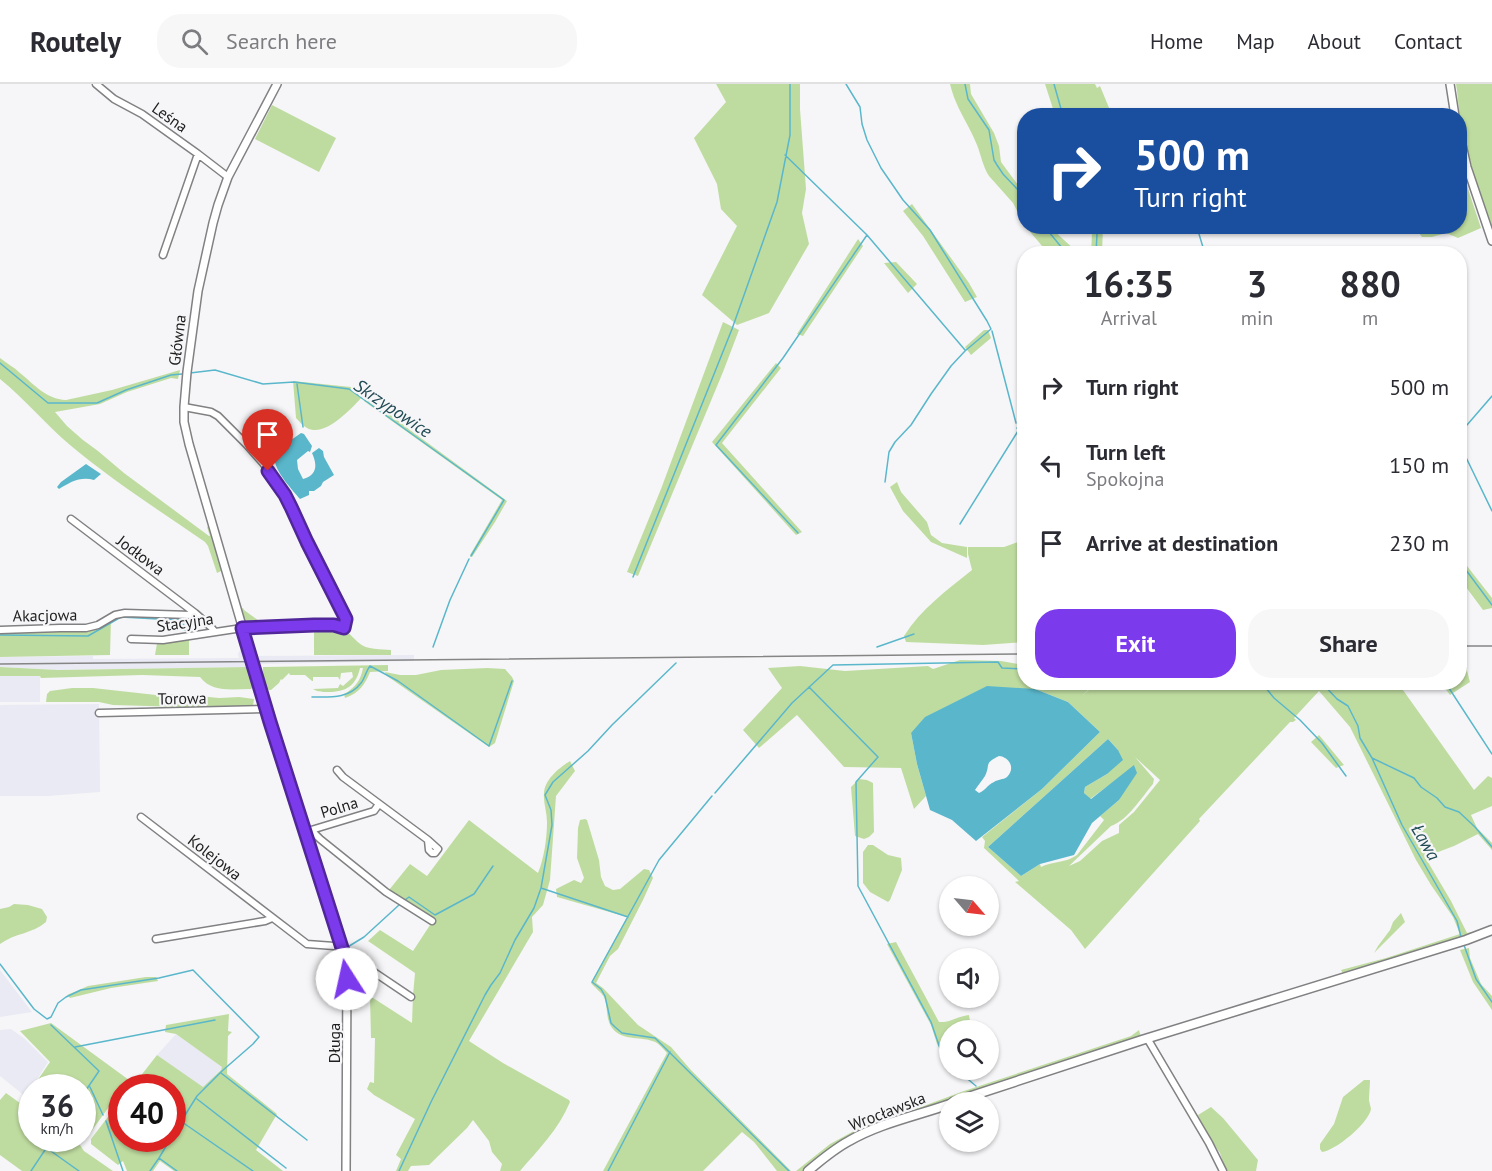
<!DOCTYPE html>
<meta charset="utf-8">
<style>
:root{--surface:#fff;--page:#f7f7f7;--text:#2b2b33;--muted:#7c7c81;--line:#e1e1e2;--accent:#7c3aed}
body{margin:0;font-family:"PT Sans",sans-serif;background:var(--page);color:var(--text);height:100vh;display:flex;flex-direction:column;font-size:22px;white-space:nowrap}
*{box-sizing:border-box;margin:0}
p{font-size:20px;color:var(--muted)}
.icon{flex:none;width:33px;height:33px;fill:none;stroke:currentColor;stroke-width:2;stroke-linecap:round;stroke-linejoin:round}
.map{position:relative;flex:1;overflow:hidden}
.panel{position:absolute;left:1017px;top:162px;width:450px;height:444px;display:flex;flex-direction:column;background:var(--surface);border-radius:24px;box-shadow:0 2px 4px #0004}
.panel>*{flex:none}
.guide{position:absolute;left:1017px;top:24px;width:450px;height:126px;border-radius:24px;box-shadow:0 2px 4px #0004;background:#1a4fa0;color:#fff;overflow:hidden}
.needle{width:39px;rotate:118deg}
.tools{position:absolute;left:939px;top:792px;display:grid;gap:12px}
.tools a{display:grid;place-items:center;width:60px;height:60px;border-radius:50%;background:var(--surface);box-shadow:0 2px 4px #0004;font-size:30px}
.speed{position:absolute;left:18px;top:990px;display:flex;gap:12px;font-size:30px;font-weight:700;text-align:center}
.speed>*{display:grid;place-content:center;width:78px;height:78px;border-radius:50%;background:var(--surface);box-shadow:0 2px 4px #0004;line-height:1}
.speed small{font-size:15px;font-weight:400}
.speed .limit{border:9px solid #d22;background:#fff;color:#111}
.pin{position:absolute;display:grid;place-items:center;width:51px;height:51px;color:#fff;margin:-62px -26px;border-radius:50% 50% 50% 0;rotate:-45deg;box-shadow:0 0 6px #0007}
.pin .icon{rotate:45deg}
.me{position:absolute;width:66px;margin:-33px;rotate:350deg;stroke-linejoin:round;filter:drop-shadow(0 0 4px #0008)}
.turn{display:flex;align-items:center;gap:21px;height:126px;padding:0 18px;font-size:27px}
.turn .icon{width:78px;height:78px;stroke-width:2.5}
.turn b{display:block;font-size:42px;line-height:51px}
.eta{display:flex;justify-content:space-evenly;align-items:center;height:102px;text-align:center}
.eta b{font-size:36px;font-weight:700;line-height:42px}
.primary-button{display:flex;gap:12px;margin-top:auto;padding:12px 18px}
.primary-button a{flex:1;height:69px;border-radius:24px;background:var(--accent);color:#fff;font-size:24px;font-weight:700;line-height:69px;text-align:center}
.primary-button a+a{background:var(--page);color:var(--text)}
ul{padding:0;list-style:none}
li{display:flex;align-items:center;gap:18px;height:78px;padding:0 18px}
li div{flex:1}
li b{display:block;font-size:22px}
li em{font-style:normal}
header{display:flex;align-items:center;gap:36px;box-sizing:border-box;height:84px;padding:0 30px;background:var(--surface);border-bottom:2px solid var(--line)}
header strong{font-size:28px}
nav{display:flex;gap:33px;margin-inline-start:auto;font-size:21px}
.search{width:420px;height:54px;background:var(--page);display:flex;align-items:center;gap:15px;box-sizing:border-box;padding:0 21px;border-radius:24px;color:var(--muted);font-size:22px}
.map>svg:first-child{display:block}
</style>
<header>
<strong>Routely</strong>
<div class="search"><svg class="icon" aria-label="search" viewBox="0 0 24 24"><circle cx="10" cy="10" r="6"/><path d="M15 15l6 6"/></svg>Search here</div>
<nav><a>Home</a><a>Map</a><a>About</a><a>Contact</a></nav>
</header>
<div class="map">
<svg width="1492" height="1087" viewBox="0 0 1492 1087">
<rect width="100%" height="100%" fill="#f6f6f8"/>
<!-- built -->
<path fill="#e9eaf3" d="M242,563l2,2 5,16 -1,2 -190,3 -58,-3v-10l93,-1v3l146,-1 -1,-4z
M414,571v6l-157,3 -2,-8z
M0,592h40v26h-40z
M99,620l1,88 -52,4h-48v-91z
M0,886l32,42 -32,5z
M11,945l14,10 23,23 -22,35 -26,-21v-46z
M176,950l47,33 -20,21 -46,-33z"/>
<!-- green -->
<path fill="#bfdca0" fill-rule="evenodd" d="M716,0h84v25l6,80 -4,24 7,31 -40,69 -32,12 -35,-30 35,-69 -16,-17 -4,-25 -23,-46 32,-36z
M950,0h20l1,10 23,39 5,13 2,16 23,31v31l-11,-21 -24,-27c-6,-9 -8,-21 -12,-31 -9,-23 -21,-36 -27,-61z
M1045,0h50l2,4 3,-2 12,29h-57z
M1456,0h36v145c-14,-37 -24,-74 -32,-113 -2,-10 -2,-21 -4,-32z
M272,21l64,33 -17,34 -64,-33z
M1460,73l8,32 13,39 -23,10 -12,-5 -14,4h-10l-3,-4 -3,-6 44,-1z
M912,120l57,79 8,14 -12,5 -42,-66 -20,-25z
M1026,143h24l28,26h-30z
M1090,143h13l-1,26h-11l1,-20z
M858,155l5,7 -60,90 -6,-2z
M896,178l21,22 -9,9 -24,-30z
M723,238l16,8 -16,42 -85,204 -11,-4 34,-83z
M984,246h4l3,8 -20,17 -6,-8z
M0,274c6,5 14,9 20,15 15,12 26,26 46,27l46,-10 68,-20 -2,9 -7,-1 -44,14 -27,12 -45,8 12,14 16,14 15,11 26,22 85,63h1l-3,-9 2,-1 14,44 -6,3 -9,-27 -3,-4c-45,-31 -92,-61 -135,-97 -24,-20 -45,-46 -70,-66z
M776,279l5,5 -59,75 80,89 -6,3 -84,-93z
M293,297l58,6 12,9c-11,12 -38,42 -56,32 -4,-2 -8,-7 -11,-10z
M367,313l43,33 97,71 -12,21 -23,35 -2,-2 32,-55 -138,-99z
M897,398l4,10 26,30 4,13 11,8 25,4v11l-36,-16 -28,-31 -13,-24z
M1024,456v102l-41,3 -77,-3 -2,-6c17,-27 43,-46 68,-66l-4,-16v-7h36z
M1460,473l32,41v10l-9,2 -23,-31z
M243,524l1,2 15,11 80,-2 5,2 -1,5 -88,-1 -10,-3 -4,-13z
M111,535l-1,36 -110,2v-24l92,-3z
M294,543c16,0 36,-3 51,4 6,3 9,8 14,12 7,7 23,6 32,7v5h-77v-25h-20z
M189,555v16h-34l2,-12z
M1460,575h4l6,23 -20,13 -9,-12 19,-1z
M960,576l41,1 23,4v17l71,1 -12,12 15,-13 300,1 76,107 14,-14 4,2v28l-21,9 6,13 15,15v7l-14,-16 -24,12 -29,11 26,44 16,32 10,-2v2l-133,42 -3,-5 45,-12 74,-24 -7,-17 -22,-32 -15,-25 -66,-133 -31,-36 -25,27 2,2 -3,2h-3l-91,97 1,2 -115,128 -14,-19 -56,-48 4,-1 -35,-33 1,-7 -3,-4 60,-48 58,-57 -32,-30 -33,-13 -124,44 6,31 9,32 -12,13 -13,-41 -57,-1 -47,-52 -38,33 -16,-18 39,-42 -14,-20 32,-2 45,5 83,-5 5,3zM1108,655l10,11 -11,24 -22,13 -1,6 6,6 45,-33 -16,34 -19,16 4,4 -27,35c-11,8 -24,6 -36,12l-1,-3 -19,12 -33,-29zM1135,673l25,23 -26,32 -15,13v8l-17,8 -22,20 -11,5 42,-40c17,-6 30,-28 42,-42l1,-5z
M249,581l6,20 -4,4c-19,0 -39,4 -51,-12l-58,-2 -101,3 -1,-2h-40v-9l58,3 190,-3z
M388,581v6l-18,1c-5,13 -11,21 -25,26l-1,-4c11,-6 17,-14 19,-26h-3c-4,18 -14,24 -32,24 -6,0 -10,0 -15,-3l25,-1 2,-4 3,2 10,-9 -1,-5 -11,1 -1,7 -2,-3h-25v4h-1l-7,-6h-15l-1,-2 -7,7 -1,-1 -2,4 -8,7c-9,0 -9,-10 -12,-18h4v-5z
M487,584l18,1 7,8 2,4 -19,62 -6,4 -102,-71 -2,-4 15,3h16l25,-5z
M72,604h21l63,7 23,-1 40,4 20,-1 15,2 -1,7 -38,2 -102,-3 -14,-3h-53l1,-8 3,-3z
M1319,651l25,30 -8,3 -25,-26z
M570,677l5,10 -19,25 -6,84 -7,25 -11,12 1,15 -64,109 34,22 66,37 1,2c-11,27 -32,48 -50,69h-20l2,-7 -10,-12 -3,-11 -16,-21 -6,8 -38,37 -18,1 -3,5h-12l5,-12 -5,-4 19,-36 -41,-24 -7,-6 3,-7 4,1 1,-45h-4l-1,-42 42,27 1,-28 2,-22 -47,-32 12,-11 33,21 17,-26 -43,-29 2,-6 21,-26 17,12 42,-56 69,53c6,-15 9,-35 9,-51 0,-10 -4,-20 -3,-29 1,-14 15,-25 26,-32z
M859,695l8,1 6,3 1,49 -5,5 -5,2 -9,-3 -4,-49z
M585,735l2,1 12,40 2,17 4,9 8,4 7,-1 24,-20 5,1 4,8 -10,22 -25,49 -8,7 -14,27 7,5 35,37 33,22 19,22 101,102h-14l-23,-29 -12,-10 -39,39h-100l64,-118c-3,-3 -6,-7 -10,-10 -12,-7 -30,-2 -41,-11 -12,-10 -7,-24 -12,-35 -3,-5 -10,-10 -13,-14l36,-66 -70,-20 -1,-8 18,-9 7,3 3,-5 -7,-20 1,-30 2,-8z
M868,761h5l15,10 13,3 1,12 -12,30 -2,2 -18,-10 -7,-9v-31z
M14,820l14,1 14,4 5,8 -1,5c-14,12 -31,11 -46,22v-35l9,-2z
M1401,829l4,9 -31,31 4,-7 12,-16 3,-8z
M896,858l43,80c11,1 19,-6 30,-7l1,6 -16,9h-4l-1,3 -3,2 3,7v18h-3l-9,-16 -6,-19 -44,-81z
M1469,864l1,10 11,26 11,12v14l-19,-28 -13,-32z
M146,893h10l2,4 -47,7 -41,10 -3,-3 21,-9z
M229,930l-1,17 4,1 -4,4 -1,38 50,40 -21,36 27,21h-109l-14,-10 -7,10h-26l-4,-10 -5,4 -27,-21v-5l30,-39 1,38h50v-50l-40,-1 25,-32 46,32 18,-17 1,-3 -46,-33 -11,-2 1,-7z
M51,939l78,57 -5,7 -2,1 -1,2 -33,46 -5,1 -1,-49 -49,-1 17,-25 -30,-31z
M1139,946l2,7 -252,85 -84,49h-9l34,-27 33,-18 28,-8 73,-27 167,-55z
M1364,996h6c0,7 -1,13 -1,20 0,1 2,8 2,9 -2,14 -36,42 -49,43l-2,-3v-5l14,-20 9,-27z
M6,1009l25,18 1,27 41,1 5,3 6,9 29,20h-91l-22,-16v-55z
M1211,1023l12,11 35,42 -2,11h-30l-6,-18 -17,-25 -5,-13z"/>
<!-- water -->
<path fill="#5ab7cb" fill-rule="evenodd" d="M301,349l3,1 8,12 -2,6 -2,-1 -11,9 1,9 5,10c15,-4 14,-15 9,-26l7,-5 4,3 1,6 10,18 -11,7 -2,4 -7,5h-5v4l-9,4c-8,-10 -35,-37 -22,-49 7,-6 15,-11 23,-17z
M86,380l15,10 -7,6c-13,-4 -24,2 -35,9l-2,-2 4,-5z
M158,532l20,2 11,5 1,6 -3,3 -10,-5 -7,1 -14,-7z
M987,602l48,3 33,13 32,30 -58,57 -66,52 -24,-21 -22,-10 -13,-46 -6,-31 14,-16zM999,672c10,1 17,12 8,21 -4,3 -9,2 -13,5 -7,3 -9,9 -15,11l-4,-3c3,-5 7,-9 10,-14 6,-12 -2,-12 14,-20z
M1108,655l10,11 5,10 -16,14 -22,13 -1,6 7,6 43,-34 3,8 -18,27 -27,23 -18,32 -34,9 -19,12 -33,-29z"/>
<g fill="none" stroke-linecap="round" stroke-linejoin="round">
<!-- stream -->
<path stroke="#5ab7cb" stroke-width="1.5" d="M846,0l14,23 2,17 5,16 14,28 22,32 27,30 57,91 4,8 -26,22 -14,15 -20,28 -20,31 -16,17 -6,10 -4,30
M965,0l3,15 21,31 5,30 3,5 6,9 17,18 4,7
M1054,0l9,32
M785,71l82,80 98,115
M1044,142l23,28
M1096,142l1,8 -1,20
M1191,142l8,8 6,20
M992,247l24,92
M0,279l48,40h49l29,-13 45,-15 11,-1
M190,289l25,-3 48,14 31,-2 55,7 155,111 -33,56
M297,300l6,43
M1460,336l7,5 25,-29
M1017,344l7,13
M1460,361l32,66
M960,440l58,-93
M798,449l-82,-88 67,-87 84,-123
M1460,478l32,43
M633,493l99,-248 45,-127 13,-67v-51
M0,551l88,1 33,-19 37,2
M433,563l17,-47 19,-41
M877,563l37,-13
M1071,598l1,3 15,-3
M1261,598l13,16 26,22 22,23 24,33
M1321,598l16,17 11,7 10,20 2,12 12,20 30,67 55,96 4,16
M1445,598l47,72
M809,603l69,70 -22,25 2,104 73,136 12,35 7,6
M312,613c18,0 37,2 49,-14 4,-5 5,-12 9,-17l28,15 91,65 23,-65
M1372,674l42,20 7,9 16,11 8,9 14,5 16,15 17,20
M715,709l77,-90 41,-38 165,-3 4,6 22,1
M712,712l-53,64 -67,122 9,7 4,7 6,27 4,4 7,6 33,5 134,133
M541,804l87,29
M405,816l4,-3 26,18 39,-21 19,-28
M1464,861l12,34 16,23
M346,864l18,-11 35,-32
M0,880l34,45 13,10 4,-2 7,-14 8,-6 15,-7 78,-12 34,-8 66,67 -6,7 -31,27 -25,25 -25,40
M51,941l48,46 -17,25
M75,963l140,-27
M957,986l19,16
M221,989l86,67
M90,1003l13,28
M197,1015l89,69
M106,1037l17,50
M182,1038l71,49
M171,1054l-12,20 18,13
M48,1065l31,22
M31,1087l22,-33
M150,1087l9,-13
M399,1087l32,-69 54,-107 6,-10 9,-12 15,-33 19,-32 7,-20 11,-63 -1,-15 -6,-15 8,-13 35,-31 24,-26 64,-62
M608,1087l62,-119"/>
<defs>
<path id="minor" d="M96,0l18,15 28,15 56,40 30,23
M163,171l35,-101
M71,435l124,94 16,14 4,5
M0,546l60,-2h26l12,-3 17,-10 10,-2 66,2 4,-2
M131,555l32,1 79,-12 72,-3h20l10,3 2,-9 -61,-124 -22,-32 -16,-18 -29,-29 -7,-4 -27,-5
M99,629l167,-4
M337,686l6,7 85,63 1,10 3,3h3l3,-4 -10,-9
M141,733l166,127 27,2 7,-1
M311,746l9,9 66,53 46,29
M308,747l66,-20 5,-7
M156,855l109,-18 7,-3
M344,874h9l58,39
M1147,954l62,105 14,28"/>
<path id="tertiary" d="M277,0l-49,93 -10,28 -5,18 -15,68 -11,81 -3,35v15l5,22 81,278 71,223 6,24 -1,202
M1450,0l5,32
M1460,52l7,31 25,74"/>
<path id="secondary" d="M953,1018l189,-62 324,-100 26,-10
M808,1087c13,-11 26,-22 41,-30 31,-18 67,-25 101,-37"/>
</defs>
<!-- minor casing -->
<use href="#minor" stroke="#818183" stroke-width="9"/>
<!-- tertiary casing -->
<use href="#tertiary" stroke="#818183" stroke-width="10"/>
<!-- secondary casing -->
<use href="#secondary" stroke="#818183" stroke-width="11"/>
<!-- minor -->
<use href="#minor" stroke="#fff" stroke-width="6"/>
<!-- tertiary -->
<use href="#tertiary" stroke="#fff" stroke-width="7"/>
<!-- secondary -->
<use href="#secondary" stroke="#fff" stroke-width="8"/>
<!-- rail -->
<path stroke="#858586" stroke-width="1.5" d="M1460,562h32
M0,580l1024,-10"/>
</g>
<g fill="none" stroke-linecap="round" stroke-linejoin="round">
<defs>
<path id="route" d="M268,387l17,24 6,12 16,35 39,77 -2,9 -10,-3h-20l-72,3 28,94 73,229 4,18v10"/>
</defs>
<!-- route casing -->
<use href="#route" stroke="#51269a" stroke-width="15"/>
<!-- route -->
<use href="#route" stroke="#7c3aed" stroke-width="10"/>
</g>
<g text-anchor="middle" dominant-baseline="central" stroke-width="4.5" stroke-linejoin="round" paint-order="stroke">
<!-- street labels -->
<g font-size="16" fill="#1e1e1e" stroke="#f6f6f8">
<text transform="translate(170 33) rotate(35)">Leśna</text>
<text transform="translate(177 256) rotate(-83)">Główna</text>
<text transform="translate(141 471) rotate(37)">Jodłowa</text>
<text transform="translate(45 531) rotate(-1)">Akacjowa</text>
<text transform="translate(185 538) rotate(-8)">Stacyjna</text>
<text transform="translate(182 614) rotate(-1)">Torowa</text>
<text transform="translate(339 723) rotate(-17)">Polna</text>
<text transform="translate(215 773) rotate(38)">Kolejowa</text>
<text transform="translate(334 959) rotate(-90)">Długa</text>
<text transform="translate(887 1027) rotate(-21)">Wrocławska</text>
</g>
<!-- water labels -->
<g font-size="18" font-style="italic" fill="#214b54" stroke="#f6f6f8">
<text transform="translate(393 324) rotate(34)">Skrzypowice</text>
<text transform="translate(1426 758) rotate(60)">Ława</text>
</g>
</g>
</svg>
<div class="tools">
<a><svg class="needle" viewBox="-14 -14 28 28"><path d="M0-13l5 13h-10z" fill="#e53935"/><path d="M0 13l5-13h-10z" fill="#7c7c81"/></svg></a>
<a><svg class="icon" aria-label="sound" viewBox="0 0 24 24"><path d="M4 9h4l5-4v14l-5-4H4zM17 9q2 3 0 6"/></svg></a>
<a><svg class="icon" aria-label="search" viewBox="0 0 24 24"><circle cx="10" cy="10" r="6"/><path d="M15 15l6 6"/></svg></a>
<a><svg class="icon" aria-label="layers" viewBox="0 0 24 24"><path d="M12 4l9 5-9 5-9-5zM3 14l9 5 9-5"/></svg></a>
</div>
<div class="speed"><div>36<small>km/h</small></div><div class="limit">40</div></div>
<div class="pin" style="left:268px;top:387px;background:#d93025"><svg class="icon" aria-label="arrive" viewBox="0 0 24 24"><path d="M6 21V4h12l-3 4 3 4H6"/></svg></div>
<svg class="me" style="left:347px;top:895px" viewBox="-20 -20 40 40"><circle r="19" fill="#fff"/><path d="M0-13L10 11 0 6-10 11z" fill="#7c3aed"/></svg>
<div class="guide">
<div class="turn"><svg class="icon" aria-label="right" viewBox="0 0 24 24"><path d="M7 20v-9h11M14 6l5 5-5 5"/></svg><div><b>500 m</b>Turn right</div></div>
</div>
<section class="panel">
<div class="eta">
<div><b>16:35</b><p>Arrival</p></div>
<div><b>3</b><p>min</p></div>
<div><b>880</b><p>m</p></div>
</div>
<ul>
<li><svg class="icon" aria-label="right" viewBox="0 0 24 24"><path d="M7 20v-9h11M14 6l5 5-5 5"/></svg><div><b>Turn right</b></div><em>500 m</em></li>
<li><svg class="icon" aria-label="left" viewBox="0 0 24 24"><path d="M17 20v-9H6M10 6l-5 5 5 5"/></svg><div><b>Turn left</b><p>Spokojna</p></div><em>150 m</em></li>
<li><svg class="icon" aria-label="arrive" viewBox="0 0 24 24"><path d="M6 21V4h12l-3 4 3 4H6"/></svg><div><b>Arrive at destination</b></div><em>230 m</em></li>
</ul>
<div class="primary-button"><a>Exit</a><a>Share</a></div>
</section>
</div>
